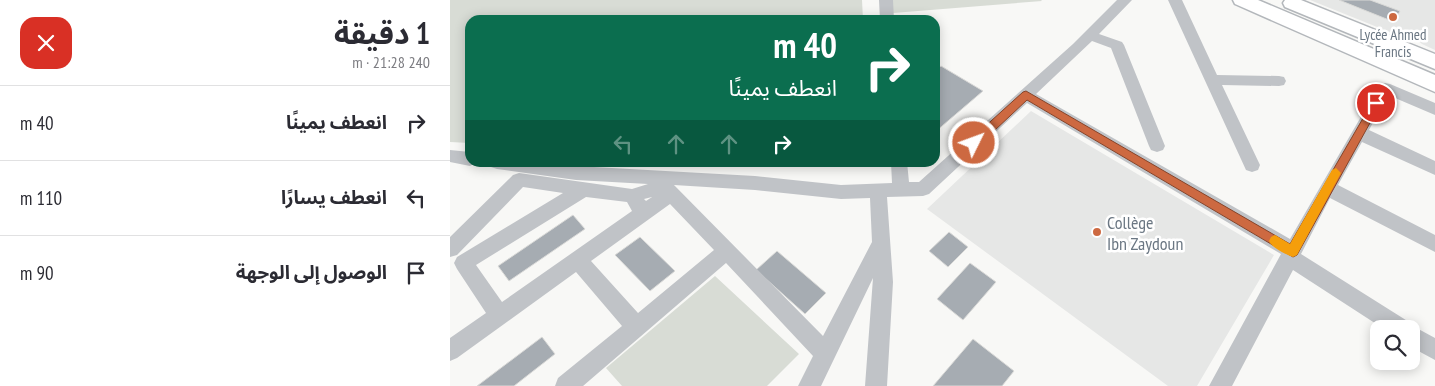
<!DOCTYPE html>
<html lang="ar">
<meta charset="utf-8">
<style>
:root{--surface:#fff;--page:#f2f2f3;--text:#2b2b33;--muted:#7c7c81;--line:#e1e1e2}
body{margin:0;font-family:"PT Sans Narrow","Noto Sans Arabic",sans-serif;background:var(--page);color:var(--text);direction:rtl;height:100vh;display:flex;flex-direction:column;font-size:19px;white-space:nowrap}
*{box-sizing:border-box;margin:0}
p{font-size:16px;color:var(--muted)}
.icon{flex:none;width:28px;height:28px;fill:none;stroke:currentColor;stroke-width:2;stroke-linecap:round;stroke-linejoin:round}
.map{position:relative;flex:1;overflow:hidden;direction:ltr}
.side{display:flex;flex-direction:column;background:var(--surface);width:450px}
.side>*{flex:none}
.banner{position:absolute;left:15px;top:15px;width:475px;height:152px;border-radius:15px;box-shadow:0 2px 12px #0003;direction:rtl;background:#0b6e4f;color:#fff;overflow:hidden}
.buttons{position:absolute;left:920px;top:320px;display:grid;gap:10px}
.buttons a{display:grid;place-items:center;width:50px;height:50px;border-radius:10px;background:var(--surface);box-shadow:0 2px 12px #0003;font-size:25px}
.pin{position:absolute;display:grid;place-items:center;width:42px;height:42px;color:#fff;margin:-21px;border:2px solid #fff;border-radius:50%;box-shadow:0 1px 5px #0007}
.me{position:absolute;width:55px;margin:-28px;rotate:48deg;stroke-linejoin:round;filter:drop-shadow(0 0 4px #0008)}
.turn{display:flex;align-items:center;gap:18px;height:105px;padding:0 20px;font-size:22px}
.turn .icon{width:65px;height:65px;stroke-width:2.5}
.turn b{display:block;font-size:35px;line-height:42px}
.lanes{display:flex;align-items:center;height:48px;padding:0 20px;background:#0003;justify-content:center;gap:25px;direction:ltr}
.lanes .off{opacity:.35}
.round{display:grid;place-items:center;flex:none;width:52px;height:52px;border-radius:15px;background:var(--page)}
.headline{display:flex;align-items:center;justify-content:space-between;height:85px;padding:0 20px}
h1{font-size:30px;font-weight:700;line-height:38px}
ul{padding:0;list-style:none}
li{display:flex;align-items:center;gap:15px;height:75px;padding:0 20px;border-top:1px solid var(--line)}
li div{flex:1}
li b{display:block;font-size:19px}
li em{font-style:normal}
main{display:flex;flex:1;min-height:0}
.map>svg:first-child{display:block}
</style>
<main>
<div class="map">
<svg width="985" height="386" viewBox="0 0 985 386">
<rect width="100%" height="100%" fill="#f8f8f6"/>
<!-- built -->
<path fill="#e6e7e6" d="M860,0h125v50l-13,-6 -8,-7 -8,-3 -14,-1z
M581,111l243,144 -77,131h-29l-241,-177z"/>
<!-- green -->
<path fill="#d8dcd5" d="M0,0h412l1,20h-393v123l-20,-1z
M442,0h149l1,1 -149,12z
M265,276l84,78 -32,32h-145l-16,-18z"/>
<!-- building -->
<path fill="#a6acb2" stroke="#dadad8" d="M889,0h31l30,11 -6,11z
M491,66l42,25 -48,41v-34l3,-2 -3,-2v-23z
M123,215l12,14 -76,52 -11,-15z
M499,232l19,15 -20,20 -19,-16z
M190,237l35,34 -25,20 -35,-36z
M327,251l49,42 -21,21 -49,-44z
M520,263l26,19 -33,38 -26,-21z
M92,337l13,17 -41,32h-37z
M523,339l41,32 -12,15h-69z"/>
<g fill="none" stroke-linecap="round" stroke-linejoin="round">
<defs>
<path id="secondary" d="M783,0h25l177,75v17l-200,-88z
M835,0h16l134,54v15l-150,-62 -2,-4z"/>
</defs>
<!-- secondary casing -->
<use href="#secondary" stroke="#b3b7bb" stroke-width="3"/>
<!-- minor -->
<path fill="#c0c3c7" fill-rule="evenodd" d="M429,0h14l1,20h-14z
M667,0h15l-33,34 23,8 2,3 41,101 -2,4 -6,2 -6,-2 -2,-4 -38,-98 -19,-7 -56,53 254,145 90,-155 5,-1 5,1 45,19v12l-47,-20 -19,35 66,31v14l-73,-33 -24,43 97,50v17l-105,-54 -29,56 108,68 2,3 24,13v22l-24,-13v-18h-27l-91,-59 -61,116h-23l72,-132 -254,-151 -98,91 -6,2 -36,1 6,85 -6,104h-22l8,-108 -52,108h-23l15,-30 -87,-93 -143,123h-28l3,-8 64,-52 -46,-54 -119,86 -7,3v-23l36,-25 -29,-44 -3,-6 3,-6 106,-64 -40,-6 -66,68 -7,2v-20l63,-62 6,-2 113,16 16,-5 -72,-4 -79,-11 -6,-2 -2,-5h60l27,4 179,10 86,9 51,-2 -1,-21h16l2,20h10l154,-138zM224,185l81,5 86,9 29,-1 2,44 -49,94zM136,197l41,5 5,9 -130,91 -26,-37zM202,197l-6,4 -2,-2zM220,204l44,46 -76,63 -47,-52z
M718,0h14l35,75 62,1 5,1 2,4 -2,4 -5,1 -57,-1 38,80 -2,5 -6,2 -6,-2z
M0,150l20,2v10h7l-7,4 -20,-4z"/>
<!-- secondary -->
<use href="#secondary" fill="#fff" fill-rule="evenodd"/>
</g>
<!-- route -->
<path fill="#cd6941" stroke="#85442a" d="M576,91l264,153 83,-143h7l1,2 -84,152 -4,2 -266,-157 -49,46h-8l-1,-3 1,-3 53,-48z"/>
<!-- slow -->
<path fill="#f59e0b" d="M886,168l5,5 -44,82 -4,2c-8,-3 -21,-9 -24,-16l2,-4 4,-2 15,9 42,-74z"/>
<!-- markers -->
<g fill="#cd6941" stroke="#fff" stroke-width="2">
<circle cx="943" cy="17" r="5"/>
<circle cx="647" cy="232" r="5"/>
</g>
<g text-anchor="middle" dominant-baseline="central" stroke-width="5" stroke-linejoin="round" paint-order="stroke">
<!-- far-poi labels -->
<g font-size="15" fill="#6b7783" stroke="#fff">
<text x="943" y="34">Lycée Ahmed<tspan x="943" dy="17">Francis</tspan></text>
</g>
<!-- poi labels -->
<g font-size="18" fill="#6b7783" stroke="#fff" text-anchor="start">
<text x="657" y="222">Collège<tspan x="657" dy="21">Ibn Zaydoun</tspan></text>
</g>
</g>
</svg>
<div class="buttons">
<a><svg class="icon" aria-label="search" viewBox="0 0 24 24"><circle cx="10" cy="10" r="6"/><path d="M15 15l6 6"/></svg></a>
</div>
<div class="pin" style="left:926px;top:103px;background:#d93025"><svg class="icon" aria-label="arrive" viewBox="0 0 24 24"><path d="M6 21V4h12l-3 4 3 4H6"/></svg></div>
<svg class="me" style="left:524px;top:143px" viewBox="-20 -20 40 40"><circle r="17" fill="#cd6941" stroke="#fff" stroke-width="3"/><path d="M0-11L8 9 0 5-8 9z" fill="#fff"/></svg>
<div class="banner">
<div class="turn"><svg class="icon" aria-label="right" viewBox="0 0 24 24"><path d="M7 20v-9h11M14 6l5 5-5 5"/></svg><div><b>40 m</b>انعطف يمينًا</div></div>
<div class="lanes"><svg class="icon off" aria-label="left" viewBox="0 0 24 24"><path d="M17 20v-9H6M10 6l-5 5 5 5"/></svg><svg class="icon off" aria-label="ahead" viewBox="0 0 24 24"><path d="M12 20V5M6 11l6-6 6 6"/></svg><svg class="icon off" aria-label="ahead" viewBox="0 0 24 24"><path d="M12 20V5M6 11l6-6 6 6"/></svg><svg class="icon" aria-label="right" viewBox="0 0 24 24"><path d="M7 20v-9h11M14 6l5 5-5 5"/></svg></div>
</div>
</div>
<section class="side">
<div class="headline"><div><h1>1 دقيقة</h1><p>240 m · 21:28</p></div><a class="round" style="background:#d93025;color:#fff"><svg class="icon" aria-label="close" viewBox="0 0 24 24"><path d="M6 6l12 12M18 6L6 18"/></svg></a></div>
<ul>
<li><svg class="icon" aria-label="right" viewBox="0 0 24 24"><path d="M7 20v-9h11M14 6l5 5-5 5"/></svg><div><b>انعطف يمينًا</b></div><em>40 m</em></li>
<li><svg class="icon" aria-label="left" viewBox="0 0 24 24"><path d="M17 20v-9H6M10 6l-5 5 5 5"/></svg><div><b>انعطف يسارًا</b></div><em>110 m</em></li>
<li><svg class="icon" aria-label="arrive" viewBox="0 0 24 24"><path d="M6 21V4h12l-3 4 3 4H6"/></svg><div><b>الوصول إلى الوجهة</b></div><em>90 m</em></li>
</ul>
</section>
</main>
